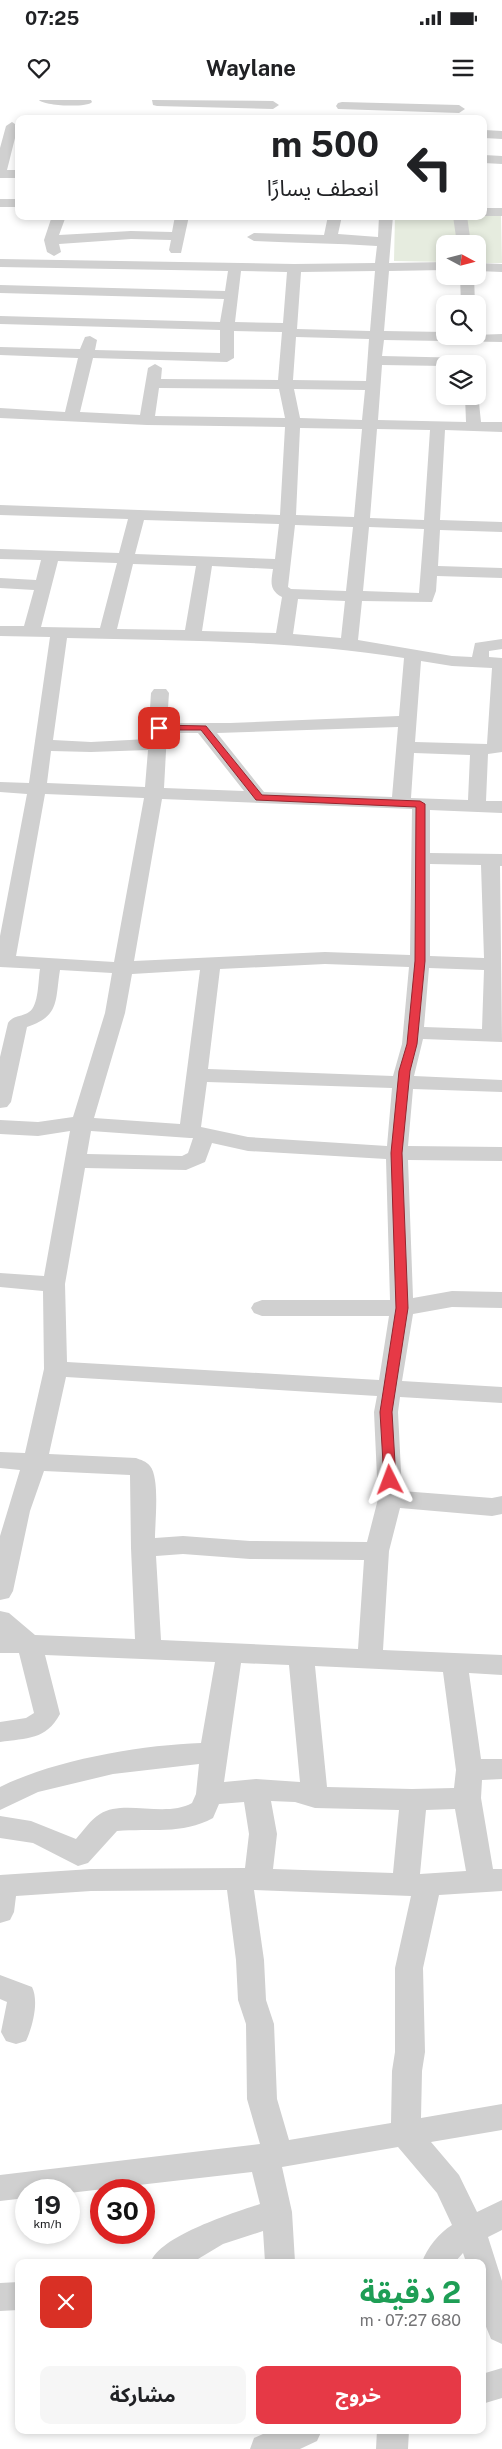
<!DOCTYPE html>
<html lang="ar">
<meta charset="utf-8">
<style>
:root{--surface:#fff;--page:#f6f6f6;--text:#202124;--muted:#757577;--accent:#e63946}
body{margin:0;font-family:"Public Sans","Noto Sans Arabic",sans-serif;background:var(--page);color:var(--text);direction:rtl;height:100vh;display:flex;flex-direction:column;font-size:19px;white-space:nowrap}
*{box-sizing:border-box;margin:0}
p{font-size:16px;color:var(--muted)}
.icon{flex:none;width:28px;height:28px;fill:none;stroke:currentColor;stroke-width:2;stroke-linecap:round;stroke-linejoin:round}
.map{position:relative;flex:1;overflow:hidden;direction:ltr}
.panel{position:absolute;left:15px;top:2159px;width:471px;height:175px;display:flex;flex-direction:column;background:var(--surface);border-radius:10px;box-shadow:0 2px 8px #0003;direction:rtl}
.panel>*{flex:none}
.banner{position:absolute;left:15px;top:15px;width:472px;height:105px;border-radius:10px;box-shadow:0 2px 8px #0003;direction:rtl;background:#fff;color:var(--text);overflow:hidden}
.needle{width:32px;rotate:97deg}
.buttons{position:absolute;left:436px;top:135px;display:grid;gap:10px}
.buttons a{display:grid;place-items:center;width:50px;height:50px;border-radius:10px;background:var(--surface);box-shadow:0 2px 8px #0003;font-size:25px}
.speed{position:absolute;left:15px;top:2079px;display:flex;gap:10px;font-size:25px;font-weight:700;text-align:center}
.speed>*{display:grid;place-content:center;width:65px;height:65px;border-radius:50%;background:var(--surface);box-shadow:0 2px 8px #0003;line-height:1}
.speed small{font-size:12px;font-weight:400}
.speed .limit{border:8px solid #d22;background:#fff;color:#111}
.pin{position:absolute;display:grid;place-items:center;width:42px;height:42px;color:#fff;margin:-21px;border-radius:10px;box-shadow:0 2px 8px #0006}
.me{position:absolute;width:55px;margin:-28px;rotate:357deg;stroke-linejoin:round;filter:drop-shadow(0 0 4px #0008)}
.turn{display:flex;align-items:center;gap:18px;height:105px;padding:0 25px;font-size:22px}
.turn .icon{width:65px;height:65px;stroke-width:2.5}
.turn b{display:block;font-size:35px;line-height:42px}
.round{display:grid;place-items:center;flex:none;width:52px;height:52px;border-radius:10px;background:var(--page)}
.summary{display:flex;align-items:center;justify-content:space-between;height:85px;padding:0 25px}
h1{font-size:30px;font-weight:700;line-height:38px;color:#1e9e55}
.cta{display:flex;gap:10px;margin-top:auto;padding:10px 25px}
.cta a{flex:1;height:58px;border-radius:10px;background:var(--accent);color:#fff;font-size:20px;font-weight:700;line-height:58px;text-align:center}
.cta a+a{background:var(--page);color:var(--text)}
.status{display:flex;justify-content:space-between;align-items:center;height:35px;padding:0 25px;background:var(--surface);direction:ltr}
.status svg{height:14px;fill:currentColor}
header{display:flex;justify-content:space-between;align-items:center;height:65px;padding:0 25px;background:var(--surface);font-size:22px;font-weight:700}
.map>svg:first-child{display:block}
</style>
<div class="status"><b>07:25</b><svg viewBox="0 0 49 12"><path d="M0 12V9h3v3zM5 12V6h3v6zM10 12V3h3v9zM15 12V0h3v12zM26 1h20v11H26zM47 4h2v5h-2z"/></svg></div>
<header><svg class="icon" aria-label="menu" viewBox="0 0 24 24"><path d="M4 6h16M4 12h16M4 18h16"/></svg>Waylane<svg class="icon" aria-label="heart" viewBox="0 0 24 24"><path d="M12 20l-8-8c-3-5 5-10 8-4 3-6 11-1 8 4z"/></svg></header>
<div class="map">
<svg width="502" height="2349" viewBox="0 0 502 2349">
<rect width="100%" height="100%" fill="#fff"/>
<!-- green -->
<path fill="#e6ecdf" d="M395,116h106l1,47h-24v-19h-33v18l-51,-1z"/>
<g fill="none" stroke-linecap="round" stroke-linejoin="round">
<!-- minor -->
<path fill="#d0d0d0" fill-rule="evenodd" d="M39,0h52l1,2c-5,6 -48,4 -53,-2z
M152,0l121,1 6,4 -6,4 -116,-3 -4,-1z
M342,2l117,3 6,4 -6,4 -121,-4 -2,-3 2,-3z
M12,22l6,4 -11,44h12v8h-19v-30l6,-22z
M484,30l18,1v8l-18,-1z
M484,55l18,1v8l-18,-1z
M0,99h19v8h-19z
M484,108h18v8h-18z
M52,116h14l-7,19 72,-4 41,1 3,-16h14l-8,37h-10l-2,-3 2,-10 -40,-1 -72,5 2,8 -7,4 -7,-4 -3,-12z
M328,116h14l-4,18 40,3 1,-21h14l-4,47 56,-1v8l-56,1 -5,60 61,1v4l57,-2v8l-118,-2 -2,16 87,2 7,4 -31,2v2l-63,-1 -4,55 88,2 -1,-26h13v-3l3,29h21v10l-57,-2 -5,90 62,2v10l-62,-2 -2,36 64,2v10l-65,-2 -1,15 -4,11 -70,-1 -4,39 94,16 20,1 3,-14 27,-4v10l-13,2v6l13,1v94l-14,2 -2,47h16v12l-72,-3v43l72,1v12h-2l2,176 -79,-3 -9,37 88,4v12l-89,-3 -5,57 94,1v14l-94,-1 5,138 39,-7 50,1v16l-50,-1 -39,7 -11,67 100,6v16l-102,-6 -2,15 4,79 90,7 10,-2v18l-10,2 -92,-8 -11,43 -6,99 119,5v20l-33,-2 12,86h21v20l-20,1 -1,18 12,71h9v22l-63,4 -16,73 2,84 -3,19 -1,47 81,-14v26l-71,12 28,33 18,37 25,-12v30l-14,7 14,44v63l-11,-5 -9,-22v-55h-16l-3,-9 -8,9h-33c5,-14 17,-29 30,-37l-15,-32 -39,-46 -116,20 10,45 3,50h-30l-2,-31 -40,13 -30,18h-42c9,-26 82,-49 109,-58l-8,-32 -183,21v-3h-43v8l-26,3v-26l260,-31 -13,-45 -1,-75 -8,-24 -2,-40 -9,-70 -136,1 -75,5 -2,16 -4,8 -10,3v-48l91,-6 154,-1 4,-34 -5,-32 -25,2 -6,14c-31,17 -63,10 -96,13l-29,32 -10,3 -45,-23 -33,-5v-22l31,5 45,18c7,-8 15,-20 24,-25 23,-15 66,4 92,-11l4,-9 3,-30 -86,10 -75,18 -38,18v-23c54,-27 141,-42 201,-44l14,-81 -170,-7 15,59c-14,26 -33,24 -60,28v-20l26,-4 8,-5 -15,-60h-19v-42l9,2 26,22 100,4 -4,-91 -1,-73 -86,-4 -14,40 -17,80 -4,7 -9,2v-64l20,-66 -20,-2v-16l25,1 19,-84 -1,-78 -43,-4v-14l44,3 26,-145 -32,5 -38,-2v-14l38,2 35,-5 32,-104 7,-40 -52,-3c-5,31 0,46 -33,57l-16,75 -4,5 -7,1v-51l8,-34c5,-8 14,-6 21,-11 10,-6 9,-32 11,-43l-40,-2v-31l27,-142 -27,-2v-10l29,1 21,-146 -50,-1v-10h24l10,-36 -34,-2v-10l36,2 5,-20 -41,-1v-10l119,4 9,-34 -128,-4v-10l280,10 5,-88 -138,-2 -147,-7v-10l65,4 13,-54 -78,-3v-8l80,2 5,-12 5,-1 7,4 -2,10 125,3v-23l-220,-6v-8l220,6 4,-23 -224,-6v-8l225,6 3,-20 -228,-4v-8l294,5 81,-1 2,-17c-41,-3 -82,-3 -123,-5l-7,-4 7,-4 70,2zM241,171l46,1 -4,51 -48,-1zM375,171l-5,60 -73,-2 4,-57zM234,231l48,1 -4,48 -117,-1 1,-11 -7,-4 -7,4 -8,47 -60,-3 13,-54 134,4 7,-4zM296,237l73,2 -3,42 -73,-1zM159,288l120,1 6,29 -130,-2zM294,289l71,1 -3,30 -62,-2zM300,328l62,1 -8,88 -58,-2zM377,329l53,1 -6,90 -54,-2zM144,420l135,4 -4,35 -140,-5zM295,425l58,2 -7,64 -55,-2 -3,-2zM369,427l55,2 -5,64 -56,-2zM58,461l59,2 -17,65 -59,-1zM133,464l63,2 -11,64 -68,-1zM212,466l61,3c-2,13 -4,21 9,28l-6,36 -74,-2zM298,499l47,2 -4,37 -48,-4zM67,538c113,3 225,2 337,20l-5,58 -169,7h-63l2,-30 -3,-4h-12l-3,4 -3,46 -57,3 -38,-2zM421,561l31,5 40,2 -5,76 -72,-2zM398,627l-6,70 -128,-5 -47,-59zM167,633h31l46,58 -80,-3zM148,650l-3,37 -98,-4 4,-32 40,1zM414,653l56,2 -2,45 -57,-2zM45,694l99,4 -30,164 -98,-6zM162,699l250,10 -2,146 -85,-3 -191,9zM430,764l51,1 3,93 -54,-2zM325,864l84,3 -7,77 -9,32 -185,-7 12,-100zM429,868l55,2 -2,59 -58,-2zM200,870l-20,154 -86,-6 31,-105 7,-39zM207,982l185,6 -5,58 -139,-9 -47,-10zM91,1031l99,7h3l-5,15 -6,3 -95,-2zM212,1043l36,8 138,8 4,141h-128l-8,3 -3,5 3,5 8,3h127l-10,64 -312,-18 -2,-78 20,-116 101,2 19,-8zM66,1277l311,19 -3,16 4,87 -11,43 -117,-1 -67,-5 -28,2c0,-17 5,-60 -5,-72 -4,-5 -9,-6 -14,-8l-87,-4zM183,1454l67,5 114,1 -6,89 -197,-9 -5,-84zM241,1563l48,2 11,117 -44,-3 -32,3zM315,1566l128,6 13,98 -2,18 -42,1 -85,-2zM271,1701l24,1 20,6 84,2 -6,63 -120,-4 4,-35zM455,1709l11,62 -46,3 6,-64zM254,1790l157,6 -16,72v84l-3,19 -1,52 -102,17 -12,-41 -3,-75 -8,-24 -2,-40z
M453,116h14l4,28h-14z
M478,163l24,1v8l-24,-1z
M460,176h14l1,28h-14z
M0,1875l32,12c7,14 1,39 -6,54l-10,3 -10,-3 -5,-9 6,-30 -7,-3z
M19,2182v28l-19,1v-28z
M502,2268v30l-20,6v-30z
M272,2330h50l-5,11 -17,8h-50l4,-11z
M377,2330h32l-1,19h-32z"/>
</g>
<!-- route -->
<path fill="#e63946" stroke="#96252e" d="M159,625l47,1 56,69 158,6 5,3v157l-8,83 -7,27 -8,82 6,155 -16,104 4,68 -2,3h-8l-2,-3 -4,-68 16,-104 -5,-155 8,-82 8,-27 8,-83 1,-154 -160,-7 -55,-70h-45v-4z"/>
</svg>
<div class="buttons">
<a><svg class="needle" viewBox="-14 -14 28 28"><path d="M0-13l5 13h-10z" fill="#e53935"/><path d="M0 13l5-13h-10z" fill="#757577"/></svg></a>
<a><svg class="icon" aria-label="search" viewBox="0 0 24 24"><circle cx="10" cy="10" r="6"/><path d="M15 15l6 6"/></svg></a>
<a><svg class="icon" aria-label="layers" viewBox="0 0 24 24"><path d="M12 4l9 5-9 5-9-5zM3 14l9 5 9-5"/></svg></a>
</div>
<div class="speed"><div>19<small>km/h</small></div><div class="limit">30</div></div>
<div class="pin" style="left:159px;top:628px;background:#d93025"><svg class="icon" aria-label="arrive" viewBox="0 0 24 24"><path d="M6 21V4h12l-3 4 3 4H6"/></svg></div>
<svg class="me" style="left:390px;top:1380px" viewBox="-20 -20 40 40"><path d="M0-17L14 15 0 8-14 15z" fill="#e63946" stroke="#fff" stroke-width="4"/></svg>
<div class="banner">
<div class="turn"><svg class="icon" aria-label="left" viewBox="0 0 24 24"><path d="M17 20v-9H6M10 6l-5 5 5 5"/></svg><div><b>500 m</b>انعطف يسارًا</div></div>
</div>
<section class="panel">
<div class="summary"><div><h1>2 دقيقة</h1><p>680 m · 07:27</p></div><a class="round" style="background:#d93025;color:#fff"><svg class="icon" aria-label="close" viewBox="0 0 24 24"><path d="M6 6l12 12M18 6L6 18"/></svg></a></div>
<div class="cta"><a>خروج</a><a>مشاركة</a></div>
</section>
</div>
